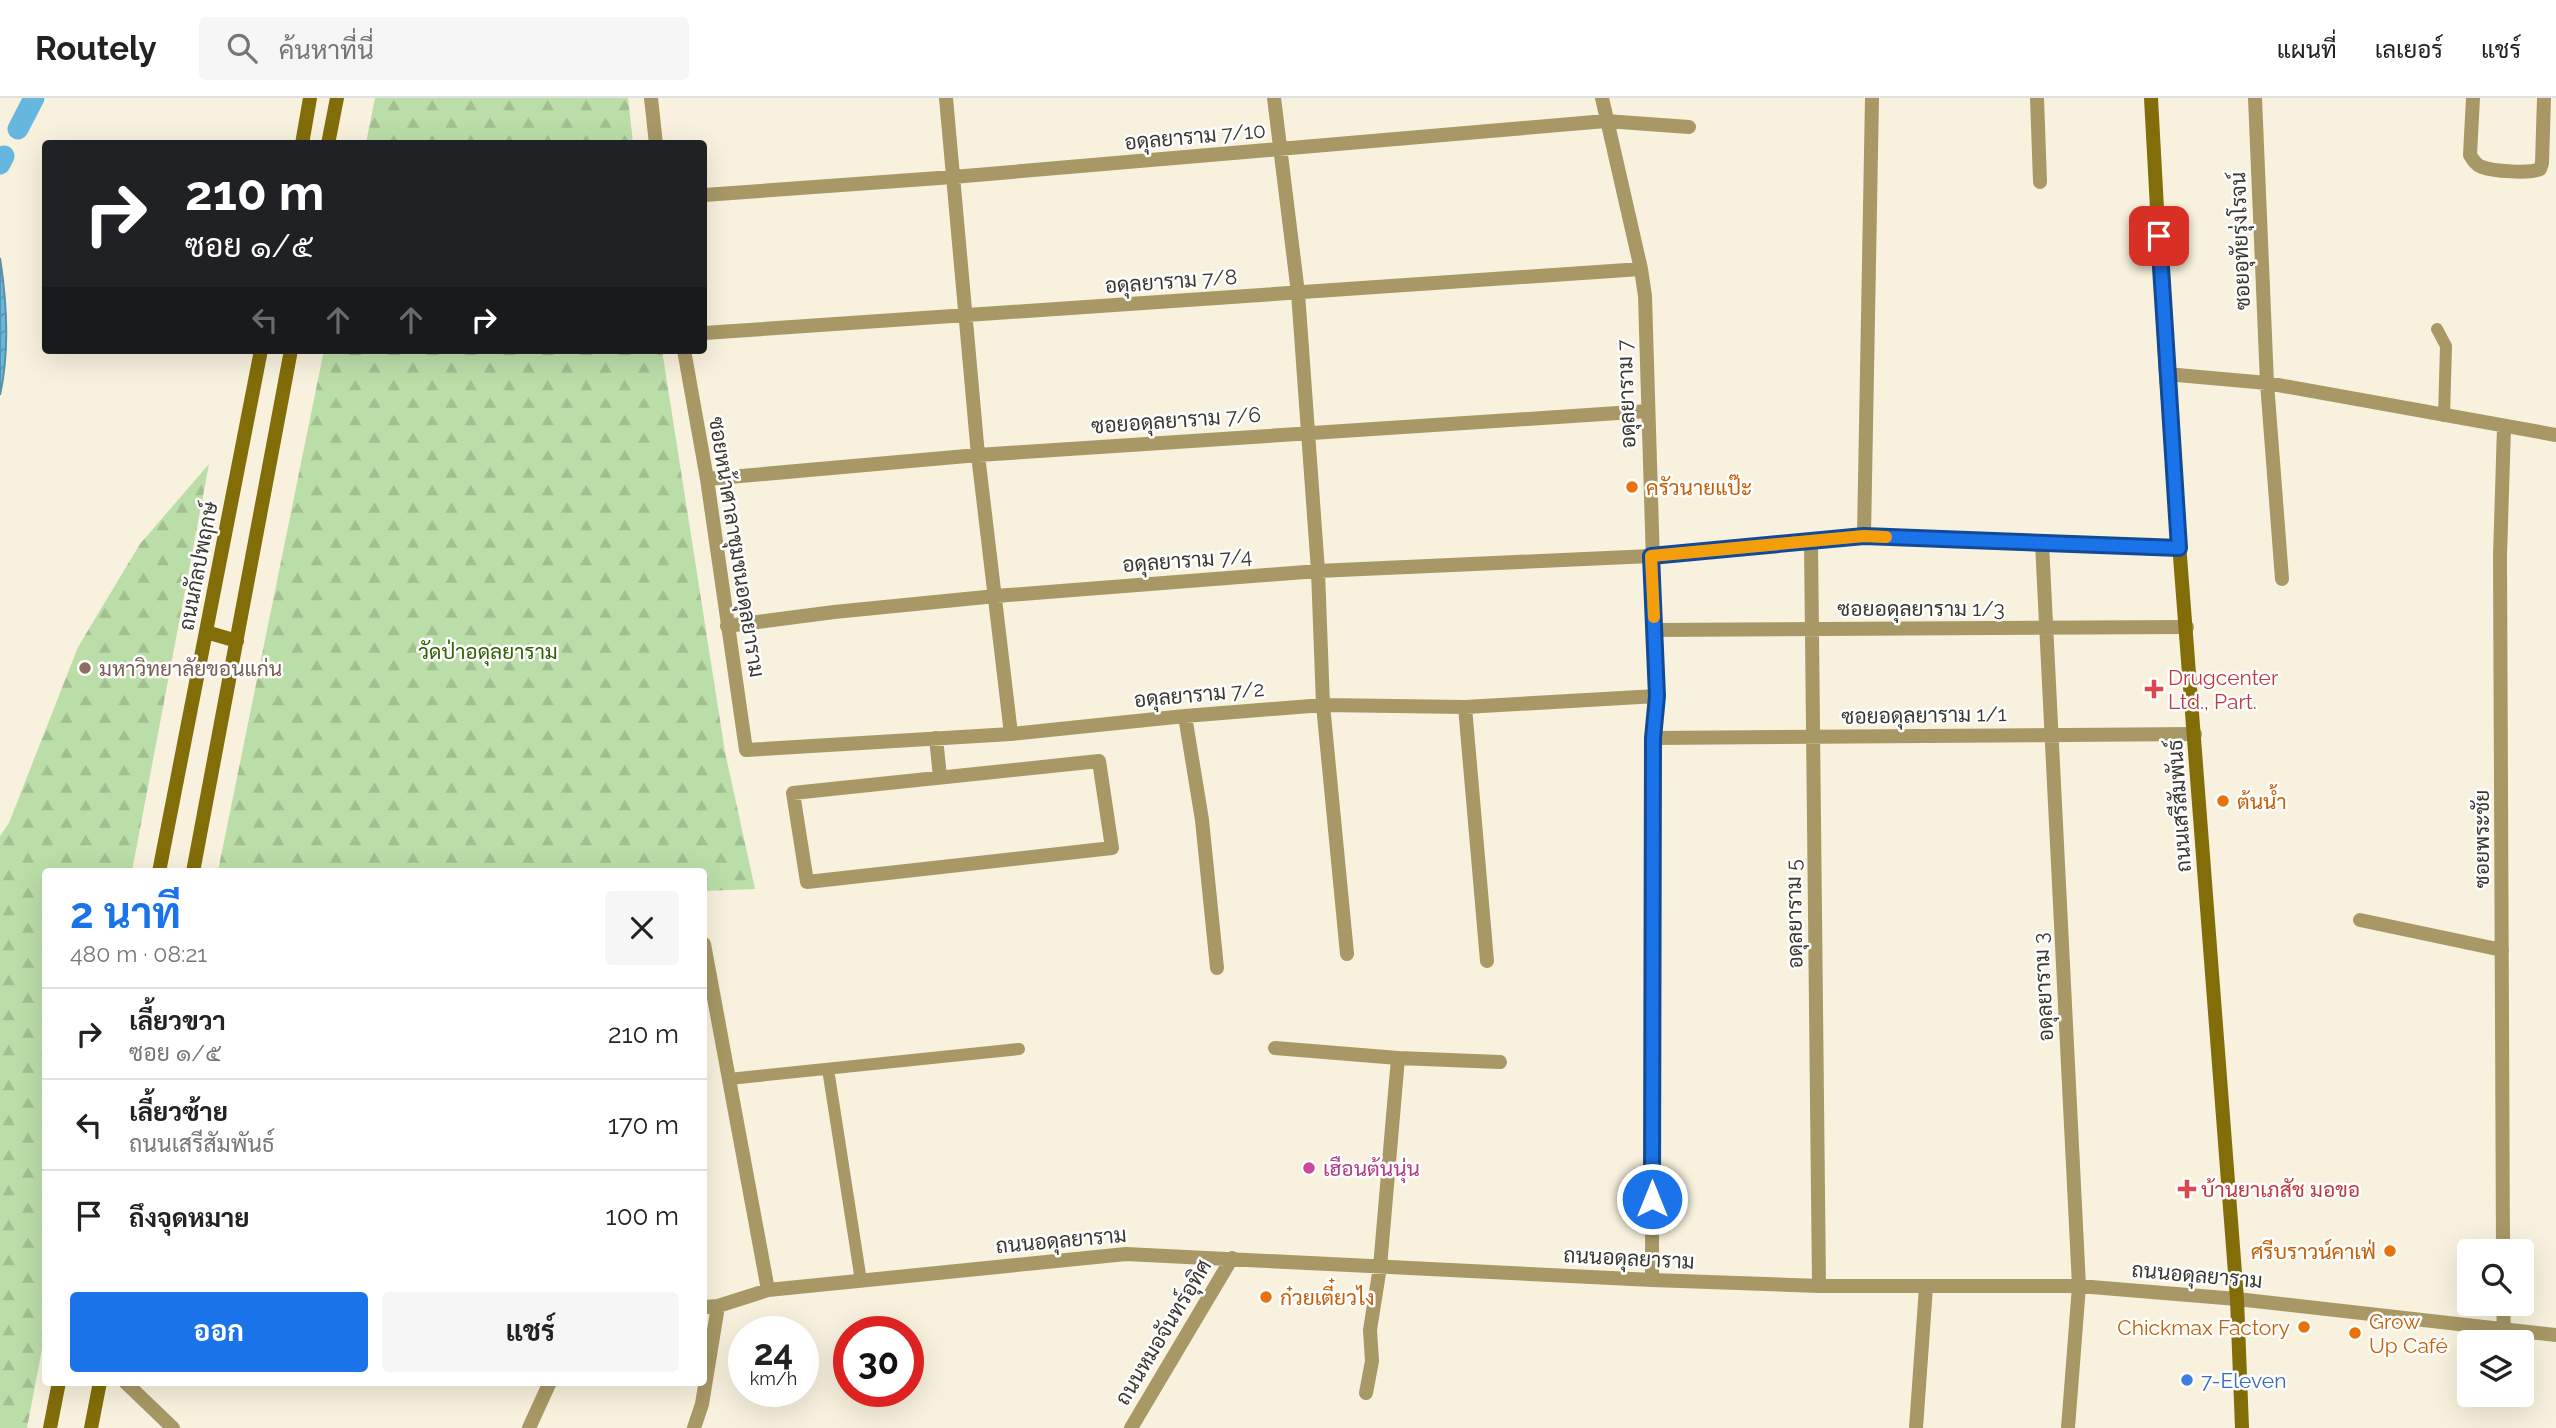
<!DOCTYPE html>
<html lang="th">
<meta charset="utf-8">
<style>
:root{--surface:#fff;--page:#f6f6f6;--text:#222;--muted:#767676;--line:#e0e0e0;--accent:#1a73e8}
body{margin:0;font-family:Raleway,Sarabun,sans-serif;background:var(--page);color:var(--text);height:100vh;display:flex;flex-direction:column;font-size:26px;white-space:nowrap}
*{box-sizing:border-box;margin:0}
p{font-size:23px;color:var(--muted)}
.icon{flex:none;width:38px;height:38px;fill:none;stroke:currentColor;stroke-width:2;stroke-linecap:round;stroke-linejoin:round}
.map{position:relative;flex:1;overflow:hidden}
.side{position:absolute;left:42px;top:770px;width:665px;height:518px;display:flex;flex-direction:column;background:var(--surface);border-radius:7px;box-shadow:0 7px 28px #0002}
.side>*{flex:none}
.hud{position:absolute;left:42px;top:42px;width:665px;height:214px;border-radius:7px;box-shadow:0 7px 28px #0002;background:#202124;color:#fff;overflow:hidden}
.fabs{position:absolute;left:2457px;top:1141px;display:grid;gap:14px}
.fabs a{display:grid;place-items:center;width:77px;height:77px;border-radius:7px;background:var(--surface);box-shadow:0 7px 28px #0002;font-size:35px}
.speed{position:absolute;left:728px;top:1218px;display:flex;gap:14px;font-size:35px;font-weight:700;text-align:center}
.speed>*{display:grid;place-content:center;width:91px;height:91px;border-radius:50%;background:var(--surface);box-shadow:0 7px 28px #0002;line-height:1}
.speed small{font-size:18px;font-weight:400}
.speed .limit{border:10px solid #d22;background:#fff;color:#111}
.pin{position:absolute;display:grid;place-items:center;width:60px;height:60px;color:#fff;margin:-30px;border-radius:14px;box-shadow:0 4px 10px #0006}
.me{position:absolute;width:77px;margin:-38px;rotate:0deg;stroke-linejoin:round;filter:drop-shadow(0 0 5px #0008)}
.turn{display:flex;align-items:center;gap:24px;height:147px;padding:0 28px;font-size:32px}
.turn .icon{width:91px;height:91px;stroke-width:2.5}
.turn b{display:block;font-size:49px;line-height:60px}
.lanes{display:flex;align-items:center;height:66px;padding:0 28px;background:#0003;justify-content:center;gap:35px;direction:ltr}
.lanes .off{opacity:.35}
.round{display:grid;place-items:center;flex:none;width:74px;height:74px;border-radius:7px;background:var(--page)}
.summary{display:flex;align-items:center;justify-content:space-between;height:119px;padding:0 28px}
h1{font-size:42px;font-weight:700;line-height:52px;color:var(--accent)}
.action{display:flex;gap:14px;margin-top:auto;padding:14px 28px}
.action a{flex:1;height:80px;border-radius:7px;background:var(--accent);color:#fff;font-size:28px;font-weight:700;line-height:80px;text-align:center}
.action a+a{background:var(--page);color:var(--text)}
ul{padding:0;list-style:none}
li{display:flex;align-items:center;gap:21px;height:91px;padding:0 28px;border-top:2px solid var(--line)}
li div{flex:1}
li b{display:block;font-size:26px}
li em{font-style:normal}
header{display:flex;align-items:center;gap:42px;box-sizing:border-box;height:98px;padding:0 35px;background:var(--surface);border-bottom:2px solid var(--line)}
header strong{font-size:33px}
nav{display:flex;gap:38px;margin-inline-start:auto;font-size:24px}
.search{width:490px;height:63px;background:var(--page);display:flex;align-items:center;gap:18px;box-sizing:border-box;padding:0 24px;border-radius:7px;color:var(--muted);font-size:26px}
.map>svg:first-child{display:block}
</style>
<header>
<strong>Routely</strong>
<div class="search"><svg class="icon" aria-label="search" viewBox="0 0 24 24"><circle cx="10" cy="10" r="6"/><path d="M15 15l6 6"/></svg>ค้นหาที่นี่</div>
<nav><a>แผนที่</a><a>เลเยอร์</a><a>แชร์</a></nav>
</header>
<div class="map">
<svg width="2556" height="1330" viewBox="0 0 2556 1330">
<defs>
<pattern id="forest-firs" width="22" height="20" patternUnits="userSpaceOnUse" patternTransform="scale(1.75)"><rect width="22" height="20" fill="#bbdea8"/><path d="M5 1l3.5 6h-7zM16 11l3.5 6h-7z" fill="#a2bf91"/></pattern>
<pattern id="water-waves" width="16" height="10" patternUnits="userSpaceOnUse" patternTransform="scale(1.75)"><rect width="16" height="10" fill="#66b7e0"/><path d="M0 5q4-4 8 0t8 0" fill="none" stroke="#5596b6"/></pattern>
</defs>
<rect width="100%" height="100%" fill="#f8f1dd"/>
<!-- forest -->
<path fill="url(#forest-firs)" d="M375,0h253l5,45h-267z
M324,252h338l63,402 30,137 -51,2v-19l-486,-1z
M209,366l-77,407 -86,1v456l-19,100h-27v-592l9,-13 69,-176 62,-103z"/>
<!-- water -->
<path fill="url(#water-waves)" stroke="#5991ab" stroke-width="2" d="M0,160c7,45 10,92 0,137z"/>
<g fill="none" stroke-linecap="round" stroke-linejoin="round">
<!-- canal -->
<path stroke="#66b7e0" stroke-width="21" d="M18,31l16,-31
M0,66l4,-8"/>
<!-- lane -->
<path stroke="#a79865" stroke-width="12" d="M2437,231l9,17 -2,70
M828,971l33,212
M729,981l290,-30"/>
<!-- street -->
<path stroke="#a79865" stroke-width="14" d="M651,0l5,46
M946,0l32,357 33,279
M1274,0l24,195 20,278 5,134 24,249
M1602,0l39,171 4,27 12,400 -4,42 -1,542
M2037,0l3,84
M2255,0l12,285 15,196
M2473,0l-3,57c3,5 6,10 12,12 10,4 48,7 58,2l2,-6 2,-65
M704,97l249,-18 653,-56 83,6
M704,235l937,-64
M684,252l23,129 39,271 265,-16 174,-18 138,-11 142,2 192,-11
M2166,276l101,9 289,52
M707,381l271,-24 670,-44
M1864,438l8,-438
M1811,444l8,744
M2042,445l37,743 -11,142
M727,528l107,-14 162,-16 322,-25 333,-15 213,-20 315,12
M1655,532l532,-3
M1465,609l22,254
M1185,618l17,104 15,148
M936,640l4,39
M1653,640l542,-4
M1099,663l13,87 -305,34 -14,-89z
M2360,822l142,30
M704,846l64,346
M1275,950l123,10 -18,209 -10,63 2,31 -6,32
M1398,960l102,4
M2503,1153l-3,-695 4,-129
M2503,1206l1,24
M704,1209l14,-1 50,-16 358,-36 526,26 167,6h260l158,13 319,36
M125,1284l48,46
M529,1330l21,-46
M694,1330l8,-24 16,-98
M1131,1330l101,-170
M1916,1330l10,-141"/>
<!-- secondary -->
<path stroke="#836d09" stroke-width="14" d="M2151,0l15,276 71,925 5,129
M302,46l8,-46
M328,46l9,-46
M206,534l31,9
M159,774l102,-522
M193,774l98,-522
M50,1330l9,-46
M91,1330l9,-46"/>
</g>
<g fill="none" stroke-linecap="round" stroke-linejoin="round">
<defs>
<path id="route" d="M1652,1101l1,-461 4,-42 -6,-140 213,-20 315,12 -20,-312"/>
</defs>
<!-- route casing -->
<use href="#route" stroke="#114b97" stroke-width="18"/>
<!-- route -->
<use href="#route" stroke="#1a73e8" stroke-width="12"/>
<!-- slow -->
<path stroke="#f59e0b" stroke-width="12" d="M1654,519l-3,-61 213,-20 22,1"/>
</g>
<!-- markers -->
<g fill="#e8710a" stroke="#fefefe" stroke-width="2.5">
<circle cx="1632" cy="389" r="7"/>
<circle cx="2223" cy="703" r="7"/>
<circle cx="2390" cy="1153" r="7"/>
<circle cx="1266" cy="1199" r="7"/>
<circle cx="2304" cy="1229" r="7"/>
<circle cx="2355" cy="1235" r="7"/>
</g>
<circle fill="#8d6e63" stroke="#fefefe" stroke-width="2.5" cx="85" cy="570" r="7"/>
<g fill="#e0444e" stroke="#fefefe" stroke-width="2.5">
<path d="M2150.5 580.5h7v7h7v7h-7v7h-7v-7h-7v-7h7z"/>
<path d="M2183.5 1080.5h7v7h7v7h-7v7h-7v-7h-7v-7h7z"/>
</g>
<circle fill="#d1479c" stroke="#fefefe" stroke-width="2.5" cx="1309" cy="1070" r="7"/>
<circle fill="#3f7fe0" stroke="#fefefe" stroke-width="2.5" cx="2187" cy="1282" r="7"/>
<g text-anchor="middle" dominant-baseline="central" stroke-width="5" stroke-linejoin="round" paint-order="stroke">
<!-- street labels -->
<g font-size="21" fill="#3a372f" stroke="#fefefe">
<text transform="translate(1195 38) rotate(-5)">อดุลยาราม 7/10</text>
<text transform="translate(2240 143) rotate(-92)">ซอยอุทัยรุ่งโรจน์</text>
<text transform="translate(1171 183) rotate(-4)">อดุลยาราม 7/8</text>
<text transform="translate(1626 296) rotate(-92)">อดุลยาราม 7</text>
<text transform="translate(1176 322) rotate(-4)">ซอยอดุลยาราม 7/6</text>
<text transform="translate(737 449) rotate(81)">ซอยหน้าศาลาชุมชนอดุลยาราม</text>
<text transform="translate(1187 462) rotate(-4)">อดุลยาราม 7/4</text>
<text transform="translate(198 468) rotate(-79)">ถนนกัลปพฤกษ์</text>
<text x="1921" y="510">ซอยอดุลยาราม 1/3</text>
<text transform="translate(1199 596) rotate(-5)">อดุลยาราม 7/2</text>
<text transform="translate(1924 617) rotate(-1)">ซอยอดุลยาราม 1/1</text>
<text transform="translate(2179 708) rotate(-94)">ถนนเสรีสัมพันธ์</text>
<text transform="translate(2481 741) rotate(-90)">ซอยพระชัย</text>
<text transform="translate(1794 816) rotate(-91)">อดุลยาราม 5</text>
<text transform="translate(2043 889) rotate(-93)">อดุลยาราม 3</text>
<text transform="translate(1061 1142) rotate(-5)">ถนนอดุลยาราม</text>
<text transform="translate(1629 1160) rotate(3)">ถนนอดุลยาราม</text>
<text transform="translate(2197 1177) rotate(5)">ถนนอดุลยาราม</text>
<text transform="translate(1163 1234) rotate(-59)">ถนนหมอจันทร์อุทิศ</text>
</g>
<!-- food labels -->
<g font-size="21" fill="#c56008" stroke="#fefefe" text-anchor="start">
<text x="1646" y="389">ครัวนายแป๊ะ</text>
<text x="2237" y="703">ต้นน้ำ</text>
<text x="2376" y="1153" text-anchor="end">ศรีบราวน์คาเฟ่</text>
<text x="1280" y="1199">ก๋วยเตี๋ยวไง</text>
<text x="2369" y="1223">Grow<tspan x="2369" dy="24">Up Café</tspan></text>
<text x="2290" y="1229" text-anchor="end">Chickmax Factory</text>
</g>
<!-- park labels -->
<g font-size="21" fill="#316100" stroke="#fefefe">
<text x="488" y="553">วัดป่าอดุลยาราม</text>
</g>
<!-- education labels -->
<g font-size="21" fill="#785e54" stroke="#fefefe" text-anchor="start">
<text x="99" y="570">มหาวิทยาลัยขอนแก่น</text>
</g>
<!-- health labels -->
<g font-size="21" fill="#be3a42" stroke="#fefefe" text-anchor="start">
<text x="2168" y="579">Drugcenter<tspan x="2168" dy="24">Ltd., Part.</tspan></text>
<text x="2201" y="1091">บ้านยาเภสัช มอขอ</text>
</g>
<!-- hotel labels -->
<g font-size="21" fill="#b23c85" stroke="#fefefe" text-anchor="start">
<text x="1323" y="1070">เฮือนต้นนุ่น</text>
</g>
<!-- shop labels -->
<g font-size="21" fill="#366cbe" stroke="#fefefe" text-anchor="start">
<text x="2201" y="1282">7-Eleven</text>
</g>
</g>
</svg>
<div class="fabs">
<a><svg class="icon" aria-label="search" viewBox="0 0 24 24"><circle cx="10" cy="10" r="6"/><path d="M15 15l6 6"/></svg></a>
<a><svg class="icon" aria-label="layers" viewBox="0 0 24 24"><path d="M12 4l9 5-9 5-9-5zM3 14l9 5 9-5"/></svg></a>
</div>
<div class="speed"><div>24<small>km/h</small></div><div class="limit">30</div></div>
<div class="pin" style="left:2159px;top:138px;background:#d93025"><svg class="icon" aria-label="arrive" viewBox="0 0 24 24"><path d="M6 21V4h12l-3 4 3 4H6"/></svg></div>
<svg class="me" style="left:1652px;top:1101px" viewBox="-20 -20 40 40"><circle r="17" fill="#1a73e8" stroke="#fff" stroke-width="3"/><path d="M0-11L8 9 0 5-8 9z" fill="#fff"/></svg>
<div class="hud">
<div class="turn"><svg class="icon" aria-label="right" viewBox="0 0 24 24"><path d="M7 20v-9h11M14 6l5 5-5 5"/></svg><div><b>210 m</b>ซอย ๑/๕</div></div>
<div class="lanes"><svg class="icon off" aria-label="left" viewBox="0 0 24 24"><path d="M17 20v-9H6M10 6l-5 5 5 5"/></svg><svg class="icon off" aria-label="ahead" viewBox="0 0 24 24"><path d="M12 20V5M6 11l6-6 6 6"/></svg><svg class="icon off" aria-label="ahead" viewBox="0 0 24 24"><path d="M12 20V5M6 11l6-6 6 6"/></svg><svg class="icon" aria-label="right" viewBox="0 0 24 24"><path d="M7 20v-9h11M14 6l5 5-5 5"/></svg></div>
</div>
<section class="side">
<div class="summary"><div><h1>2 นาที</h1><p>480 m · 08:21</p></div><a class="round"><svg class="icon" aria-label="close" viewBox="0 0 24 24"><path d="M6 6l12 12M18 6L6 18"/></svg></a></div>
<ul>
<li><svg class="icon" aria-label="right" viewBox="0 0 24 24"><path d="M7 20v-9h11M14 6l5 5-5 5"/></svg><div><b>เลี้ยวขวา</b><p>ซอย ๑/๕</p></div><em>210 m</em></li>
<li><svg class="icon" aria-label="left" viewBox="0 0 24 24"><path d="M17 20v-9H6M10 6l-5 5 5 5"/></svg><div><b>เลี้ยวซ้าย</b><p>ถนนเสรีสัมพันธ์</p></div><em>170 m</em></li>
<li><svg class="icon" aria-label="arrive" viewBox="0 0 24 24"><path d="M6 21V4h12l-3 4 3 4H6"/></svg><div><b>ถึงจุดหมาย</b></div><em>100 m</em></li>
</ul>
<div class="action"><a>ออก</a><a>แชร์</a></div>
</section>
</div>
